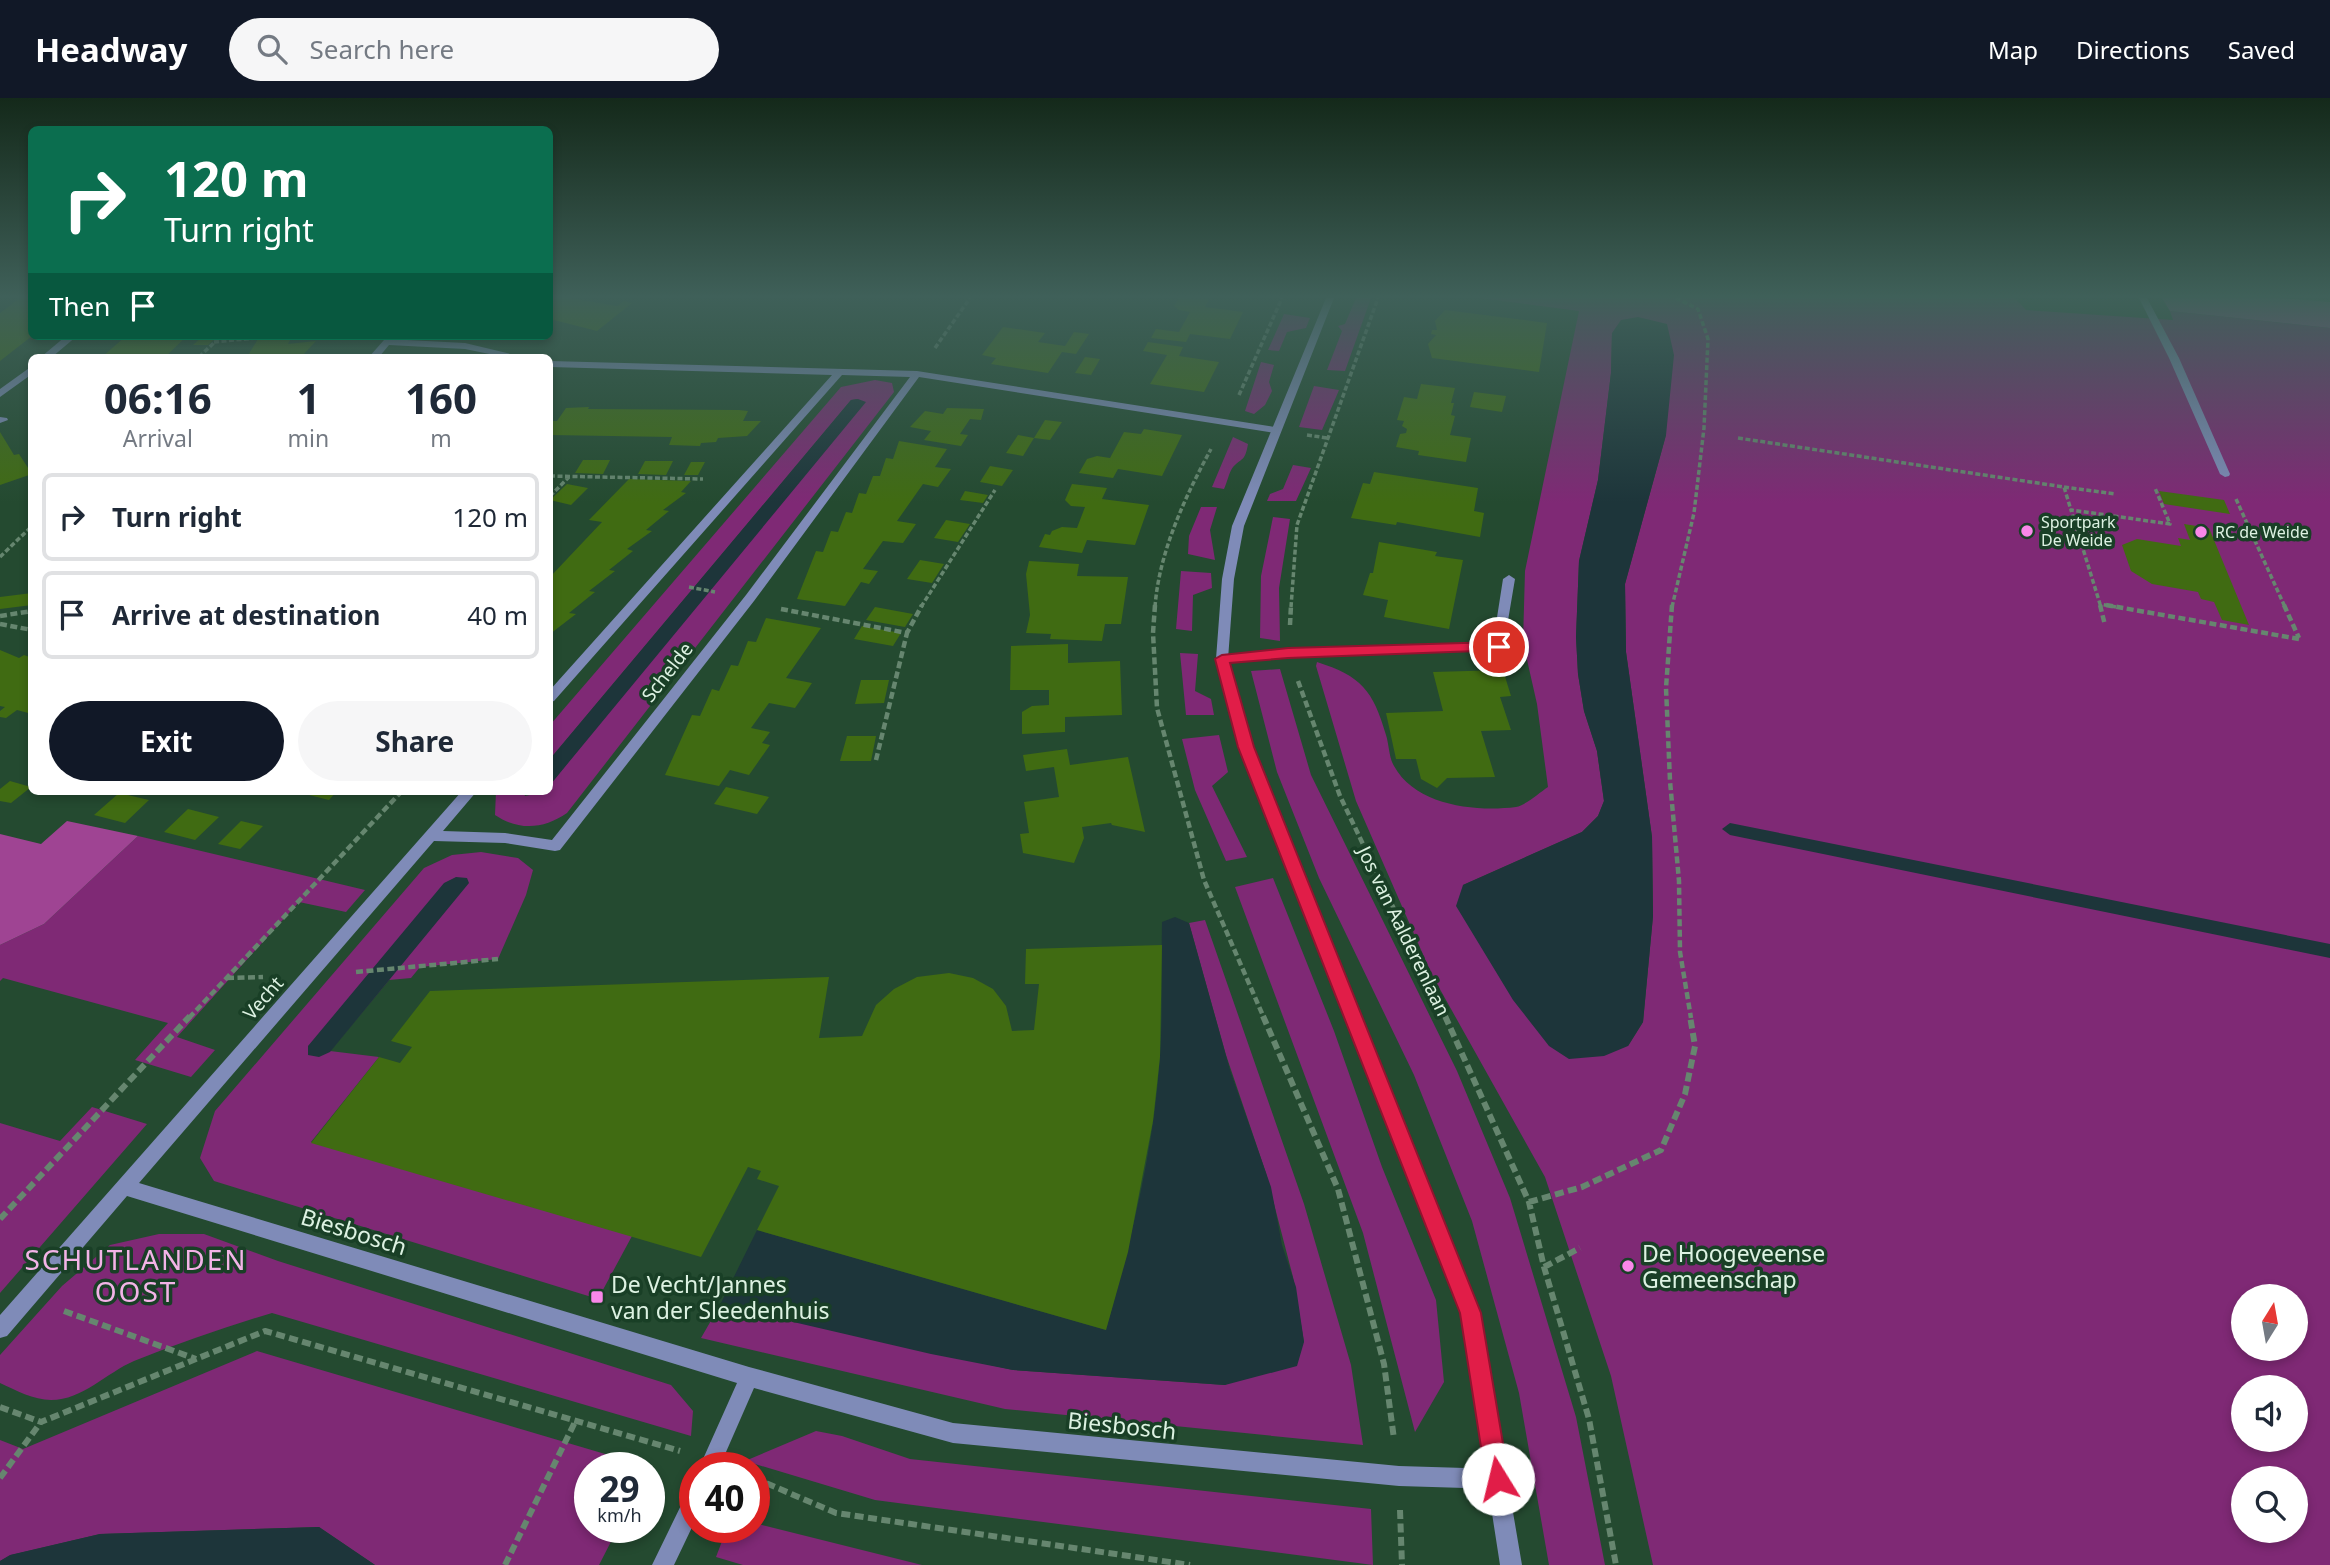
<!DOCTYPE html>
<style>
:root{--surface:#fff;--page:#f6f6f7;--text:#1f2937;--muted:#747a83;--line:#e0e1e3;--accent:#111827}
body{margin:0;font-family:"Noto Sans",sans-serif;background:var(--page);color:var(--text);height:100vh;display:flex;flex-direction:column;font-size:26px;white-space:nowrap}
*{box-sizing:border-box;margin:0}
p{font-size:23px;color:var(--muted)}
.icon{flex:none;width:38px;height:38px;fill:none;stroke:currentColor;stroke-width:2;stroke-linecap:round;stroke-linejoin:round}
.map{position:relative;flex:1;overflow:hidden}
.drawer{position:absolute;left:28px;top:256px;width:525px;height:441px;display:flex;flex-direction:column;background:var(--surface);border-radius:10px;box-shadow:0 4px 10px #0003}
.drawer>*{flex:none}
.guide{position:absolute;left:28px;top:28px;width:525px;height:214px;border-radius:10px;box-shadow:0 4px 10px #0003;background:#0b6e4f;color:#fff;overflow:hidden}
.needle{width:46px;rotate:11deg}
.buttons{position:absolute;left:2231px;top:1186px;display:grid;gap:14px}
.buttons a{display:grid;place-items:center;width:77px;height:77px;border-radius:50%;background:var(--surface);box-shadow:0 4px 10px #0003;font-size:35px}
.speed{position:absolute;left:574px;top:1354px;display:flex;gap:14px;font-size:35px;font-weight:700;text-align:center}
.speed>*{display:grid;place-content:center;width:91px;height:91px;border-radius:50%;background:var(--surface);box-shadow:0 4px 10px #0003;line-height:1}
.speed small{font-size:18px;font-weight:400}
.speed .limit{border:10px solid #d22;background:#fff;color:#111}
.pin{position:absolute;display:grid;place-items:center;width:60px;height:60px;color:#fff;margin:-30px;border:4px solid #fff;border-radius:50%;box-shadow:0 2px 7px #0007}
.me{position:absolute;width:77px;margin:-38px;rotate:351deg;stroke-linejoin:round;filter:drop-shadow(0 0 5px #0008)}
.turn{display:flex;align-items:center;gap:24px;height:147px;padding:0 21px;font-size:32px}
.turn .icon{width:91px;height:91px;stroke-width:2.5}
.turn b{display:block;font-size:49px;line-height:60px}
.then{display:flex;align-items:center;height:66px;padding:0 21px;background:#0003;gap:14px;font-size:26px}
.eta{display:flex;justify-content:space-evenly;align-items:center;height:119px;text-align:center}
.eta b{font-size:42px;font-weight:700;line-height:49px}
.primary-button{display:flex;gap:14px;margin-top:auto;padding:14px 21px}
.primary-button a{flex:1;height:80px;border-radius:42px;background:var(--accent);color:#fff;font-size:28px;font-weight:700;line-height:80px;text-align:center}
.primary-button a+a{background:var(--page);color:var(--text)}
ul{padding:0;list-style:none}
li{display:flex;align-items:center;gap:21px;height:88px;margin:0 14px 10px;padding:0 7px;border:4px solid var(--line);border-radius:10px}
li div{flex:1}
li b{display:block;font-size:26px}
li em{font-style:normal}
header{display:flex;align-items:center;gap:42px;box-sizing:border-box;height:98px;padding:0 35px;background:var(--accent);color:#fff}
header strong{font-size:33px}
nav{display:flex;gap:38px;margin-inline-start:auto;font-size:24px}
.search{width:490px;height:63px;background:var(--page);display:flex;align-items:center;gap:18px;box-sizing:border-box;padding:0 24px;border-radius:38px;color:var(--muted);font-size:26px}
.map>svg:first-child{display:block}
</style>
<header>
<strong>Headway</strong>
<div class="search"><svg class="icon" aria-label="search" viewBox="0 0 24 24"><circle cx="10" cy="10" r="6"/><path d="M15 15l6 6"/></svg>Search here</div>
<nav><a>Map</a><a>Directions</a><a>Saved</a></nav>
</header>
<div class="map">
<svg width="2330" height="1467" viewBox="0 0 2330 1467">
<rect width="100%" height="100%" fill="#244a30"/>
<!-- green -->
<path fill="#7f2975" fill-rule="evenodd" d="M1356,200h15l-26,73 -18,-1 15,-39 -4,-5 7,-2z
M1479,200h536l11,12 147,10 -3,-9 160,17v1237h-677l-42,-189 -66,-199 -113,-202 -76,-174 -40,-135 1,-4c44,14 56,28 69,73 3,9 3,23 8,31 22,40 82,46 122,41 10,-2 23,-14 32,-20l-11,-83 -14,-62 2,-71 54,-260zM1612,235l54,102 -41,149 1,68 26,185 1,79 -10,106 -15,24 -165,-161 119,-53 16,-16 6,-15 -7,-50 -13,-40 -6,-37 -2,-37 3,-76 19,-81 13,-107zM2244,1199h52v52h-52zM2244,1290h52v52h-52zM2244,1381h52v52h-52z
M1284,216l26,4 -4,10 -19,4 -8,19 -11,-1z
M1261,264l13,3 -5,17 3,9 -7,14 -11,9 -9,-3z
M875,282l17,3 2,9 -327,421c-23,16 -48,18 -72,2l1,-24h27l2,5 25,-5v-6l308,-386 -7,1 -301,359v-34l291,-338z
M1314,288l25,4 -17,40 -23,-3z
M1233,339l15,7c-3,17 -5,13 -15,23 -4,5 -6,16 -9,22l-12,-2z
M1293,367l18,3 -15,33h-29l3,-7 13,-5z
M1201,409h16l-7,23 5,30 -27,-6 1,-18z
M1273,419l17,2 -11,69 1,53 -20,-3 1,-62z
M1181,473l30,2 1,15 -19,7 -1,36 -16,-2z
M1180,555l18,1 -3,37 16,8 3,16h-28z
M1280,571l31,106 146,296 53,127 66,219 29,148h-56l-30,-172 -47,-172 -58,-146 -95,-197 -42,-106 -26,-101z
M1219,637l9,37 -16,14 35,71 -21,4 -31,-71 -13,-51z
M138,738l227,54 -19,22 -47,-10 -122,135 38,13 -24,27 -56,-17 33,-37 -165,-45 -3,3v-36l44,-21z
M481,754l37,6 15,12 -7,25 -28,64 -78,8 -9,11 -22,2 -59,71 49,6 -68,85 321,94 -34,63 -384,-118 -14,-23 15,-47 209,-243 28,-13z
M1273,780l61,153 48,136 54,133 8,82 -29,50 -52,-199 -128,-346z
M1205,822l99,284 47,161 12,80 -358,-36 -304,-71 19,-33 293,65 212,15 79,-43 -11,-65 -27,-104 -40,-118 -37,-132z
M92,1009l55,17 -147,169v-170l60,18z
M159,1136h45l74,27 393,124 22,26 -2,25 -419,-123c-47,14 -93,30 -138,48 -28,12 -51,39 -83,39 -17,0 -36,-10 -51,-17v-28l62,-69 48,-41z
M257,1253l392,116 -59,1v60h28l-19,37h-224l-56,-38 -219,7 -89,21 -11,6v-121l23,9z
M816,1333l26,5 68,23 461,50 2,56 -498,-65 -130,-39z
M754,1425l168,42h-179l-27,-8 11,-29h27z"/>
<!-- forest -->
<path fill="#9f4493" d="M2162,200h116l52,4v26l-160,-17z
M67,723l71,15 -94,88 -44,21v-111l41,10z"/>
<!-- water -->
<path fill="#1d353a" d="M1638,219l29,7 7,31 -8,80 -41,149 1,68 26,185 1,79 -10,106 -15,24 -24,10 -35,3 -20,-13 -36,-46 -57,-94 7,-21 119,-53 16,-16 6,-15 -7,-50 -13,-40 -6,-37 -2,-37 3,-76 19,-81 13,-107 1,-40 9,-13z
M858,301l8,3 -316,383v-26l301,-359z
M456,779l11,1 2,5 -139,169 -11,5 -11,-2v-9l136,-163z
M1175,819l14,6 41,147 41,117 11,58 14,42 8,55 -7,24 -72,19 -212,-15 -82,-16 -211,-49 37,-75 349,100c25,-90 48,-180 54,-274 3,-45 1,-90 2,-134z
M319,1429l56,38h-375v-4l10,-6 90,-21z"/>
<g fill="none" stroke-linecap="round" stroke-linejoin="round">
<!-- stream -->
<path fill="#1d353a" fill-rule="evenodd" d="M1730,725l600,121v14l-600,-123 -8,-6z"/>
</g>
<!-- building -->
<path fill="#406b12" d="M20,200h12v38l-32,25v-48z
M550,200h19l48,8 7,-5 8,2 -35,28 -47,-12z
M1179,200l30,1 -4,8 38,5 -13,27 -40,-5 -4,8 -35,-4 5,-9 23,3 11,-20 -11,-2 -5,-4z
M1445,212l102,13 -8,49 -107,-14 -4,-14 8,-9 -5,-1 1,-4h5l-2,-9z
M1003,229l42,6 -7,9 27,4 9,-14 15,2 -13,20 -14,-2 -14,21 -57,-9 5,-6 -14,-3z
M126,238h61l-22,21h-63z
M203,238h15l-10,9h-15z
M292,238l-4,8 28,-3 -15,16h-54l11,-18z
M1148,244l35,5 -4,9 40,6 -15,30 -54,-8 17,-29 -24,-4z
M1085,259l15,2 -9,16 -16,-2z
M1421,286l34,4 -4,15h3l-3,12 4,1 -5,19 21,3 -5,24 -48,-7 1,-4 -23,-4 4,-13 6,-1 1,-4 -5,-3 2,-5 -7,-1 7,-23 13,2z
M1474,294l32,4 -4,16 -32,-5z
M589,309l-1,2 151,1 9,1 -5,10h18l-14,15 -29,2 -2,4 -15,1 -1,3 -31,-1 3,-8 -122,-2v-14h7l9,-13z
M947,310l37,1 -3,11 -11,-1 -10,15 8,1 -7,11 -37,-6 7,-9 -21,-4 15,-16 18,3z
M1045,322l17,2 -12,18 -16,-2z
M1144,331l38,6 -20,41 -44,-7 -5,9 -34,-5 8,-14 10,-3 13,2 14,-26 17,2z
M0,334l14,23 5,-1 13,20 -32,11z
M1018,337l16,3 -11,18 -17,-3z
M899,343l48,8 -12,18 16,2 -13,18 -15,-3 -26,37 19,3 -13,19 -20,-2 -20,28 15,2 -9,13 -8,-2 -16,24 -48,-7 19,-48 7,1 8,-21 7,1 8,-20 6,1 7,-20 7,1 7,-18h7l6,-18 7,1z
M583,362h27l-7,14 -28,-1z
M645,363h28l-7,14 -28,-1z
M691,364h14l-7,13h-14z
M990,368l23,4 -11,16 -22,-4z
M1374,374l104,16 -4,23 10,2 -4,24 -83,-15 -1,3 -45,-7 12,-35 7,1z
M629,381l62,2 -10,11 5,1 -23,17 6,1 -23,19 6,1 -25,18 6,2 -24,19 6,1 -26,20 6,1 -26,21 7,1 -26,20v-57l52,-55 -13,-2z
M567,386l21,4 -17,17 -21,-5z
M1072,386l35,4 -5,11 47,6 -14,40 -48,-5 -5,13 -43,-6 6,-13 5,1 2,-4 10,-4 15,1 8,-21 -14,-1 -6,-6z
M965,393l23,4 -5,8 -23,-3z
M2159,393l65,9 6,14 -66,-10z
M946,422l24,4 -12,18 -24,-4z
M2184,426l25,4 40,97 -27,-5 -8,-18 -13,-3 -3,-7 -46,-8 -21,-13 -9,-26 15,-6 44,7 -3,-8 12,2z
M1379,444l58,10 -2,4 28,4 -14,69 -65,-12 4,-17 -25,-5 7,-22h3z
M920,462l24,4 -12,19 -25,-4z
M1029,463l50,3 -2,12 51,1 -7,47h-16l-3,17 -52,-2 1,-5 -25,-1 4,-18 -4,-41z
M32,495v12l-32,4v-12z
M875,509l38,7 -8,13 -39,-7z
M766,520l55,10 -35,50 26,5 -17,25 -26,-5 -18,25 19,4 -8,11 8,2 -21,30 -19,-5 -11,16 -54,-11 27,-60 8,1 12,-27 7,2 12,-26 7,1 10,-25 8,1z
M862,528l39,7 -8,13 -39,-7z
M1068,546v19l52,-2 2,54 -57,2v15l-43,2v-22l10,-6 17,-1v-15h-39l1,-44z
M0,552l19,8 5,-3 8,3v56l-15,-4 -11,8 -6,-1v-6l5,-4 -5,-1z
M1503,572l8,26 -11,1 11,33 -30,1 14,46 -48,1 -10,10 -16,-9 -5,-20h-20l-10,-46 57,-2 -10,-39z
M861,582h28l-5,23 -29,1z
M847,638h29l-5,25h-31z
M1067,651l3,16 58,-8 17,75 -33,-7 -1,-2 -29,4 2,11 -10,25 -51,-10 -3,-19 9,-1 -5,-31 35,-5 -5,-30 -28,4 -3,-16z
M10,683l21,6 -20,16 -11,-2v-12z
M726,689l43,10 -12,17 -43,-10z
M313,693h24l-8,9 -20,-5z
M119,695l30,7 -24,23 -31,-8z
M188,711l31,8 -24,23 -31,-8z
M241,723l22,5 -23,23 -22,-5z
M1162,847l-2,112 -7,64 -25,131 -22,78 -349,-100 22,-44 -22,-7 4,-8 -13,-4 -47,90 -390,-114 68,-86 21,6 12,-16 -21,-6 39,-50 399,-14 -10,61 43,-2 14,-31 18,-16 23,-12 32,-4 24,5 20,11 13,17 6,25 22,-1 5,-46h-14l1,-35z"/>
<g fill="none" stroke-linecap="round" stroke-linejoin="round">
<!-- path-far2 -->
<path stroke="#66866f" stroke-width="3.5" stroke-dasharray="5 2.5" stroke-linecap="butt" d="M214,244l63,-6
M935,250l35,-50
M199,259l22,-21
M1239,297l43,-97
M1307,337l20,3
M1738,340l326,49 7,23
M550,378l153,3
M2064,389l52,7
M550,398l19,-19
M2236,401l49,108
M0,459l32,-31
M689,489l26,5
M2100,506l1,3
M921,509l74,-117
M1155,509c4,-55 30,-110 56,-158
M1291,509l6,-82 81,-227
M1672,509l22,-94 10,-85 4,-89 -10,-30 -22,-11
M2116,509l-16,-3 -29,-94 99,14 -15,-36"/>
<!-- path-far1 -->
<path stroke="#66866f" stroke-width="4.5" stroke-dasharray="7 3.5" stroke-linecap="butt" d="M1155,507l-2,28 4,75 47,172 60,138
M1672,507l-6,83 4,93 9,100 1,71 11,66
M2100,507l5,20
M2106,507l193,34
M2284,507l15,33
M781,511l126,24 15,-28
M0,518l32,-5
M0,526l32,6
M1290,527l1,-20
M1298,583l42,115 106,222
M876,662l31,-127
M356,874l142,-13
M227,880l36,-1
M189,920l213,-227"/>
<!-- path -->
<path stroke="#66866f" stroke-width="6" stroke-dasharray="9 4.5" stroke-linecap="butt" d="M1263,918l75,173 46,175 10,75
M1445,918l84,186 15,65 45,152 27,146
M1529,1104l53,-15 79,-37 24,-56 10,-48 -5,-30
M0,1121l190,-203
M1544,1169l36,-19
M64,1213l132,48
M0,1309l41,15 224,-91 415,120
M0,1380l41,-56
M754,1380l82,35 354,52
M1400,1412l2,55
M505,1467l70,-143"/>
<!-- service -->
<path fill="#7f8bb8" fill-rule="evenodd" d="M0,319l7,1 1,2 -8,3z
M1509,477l6,4 -12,71 -215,7 -66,6 -6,-4 6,-4 66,-6 205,-6 10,-64z"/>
<!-- minor -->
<path fill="#7f8bb8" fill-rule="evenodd" d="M2139,200h8l32,60 51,116 -1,2 -4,1 -5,-3 -51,-116z
M66,238h11l-25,21h-11z
M387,241l78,4 58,14h-19l-39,-8 -76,-4 -10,12h-10l15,-17z
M550,263l367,10 358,56 5,3 -5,3 -356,-56 -165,224 -194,249 -5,1 -50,-8 -71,-2 -295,342 610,184 204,56 446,43 99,3 7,3 3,7 -3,7 -7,3 -99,-3 -446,-43 -199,-55 -35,80h-20l38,-85 -610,-187 -120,140 -7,2v-23l462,-524h15l-34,40 62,2 47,7 194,-245 164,-218 -68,-2 -288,326 -4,1v-12l282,-315 -282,-8z
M32,268v8l-32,23v-8z
M695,1390v33l-21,44h-22l36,-74z"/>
<!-- tertiary -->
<path fill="#7f8bb8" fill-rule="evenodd" d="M1326,200h8l-90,228 -10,53 -6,80 25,88 226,566 43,252h-22l-39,-252 -222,-566 -23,-88 6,-80 10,-53z"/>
</g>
<!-- sky -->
<linearGradient id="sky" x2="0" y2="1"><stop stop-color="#14291a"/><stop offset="0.49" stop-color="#3f6059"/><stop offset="1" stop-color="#3f6059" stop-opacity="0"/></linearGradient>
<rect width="2330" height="405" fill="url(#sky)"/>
<!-- route -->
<path fill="#e11d48" stroke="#92132f" stroke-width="2" d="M1499,544l5,1v7l-216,8 -58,5 24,84 227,566 28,166 -3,8 -8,3 -8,-3 -4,-8 -26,-166 -222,-566 -23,-88 7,-4 66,-7z"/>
<!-- markers -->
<g fill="#f987e9" stroke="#193f26" stroke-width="2.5">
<circle cx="2027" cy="433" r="7"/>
<circle cx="2201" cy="434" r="7"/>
<circle cx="1628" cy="1168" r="7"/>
<rect x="590" y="1192" width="14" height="14" rx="3.5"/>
</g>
<g text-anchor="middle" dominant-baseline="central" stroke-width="7" stroke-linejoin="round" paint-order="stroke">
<!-- far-poi labels -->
<g font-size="16" fill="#ddf2e2" stroke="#193f26" text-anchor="start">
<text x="2041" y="424">Sportpark<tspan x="2041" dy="18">De Weide</tspan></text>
<text x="2215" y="434">RC de Weide</text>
</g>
<!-- street labels -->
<g font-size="19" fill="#ddf2e2" stroke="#193f26">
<text transform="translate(667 574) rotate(-52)">Schelde</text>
<text transform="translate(1404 833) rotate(64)">Jos van Aalderenlaan</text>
<text transform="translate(263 900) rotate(-49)">Vecht</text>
</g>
<!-- near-street labels -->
<g font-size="23" fill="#ddf2e2" stroke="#193f26">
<text transform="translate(354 1133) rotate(17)">Biesbosch</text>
<text transform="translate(1122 1327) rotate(6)">Biesbosch</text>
</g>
<!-- near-poi labels -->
<g font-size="23" fill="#ddf2e2" stroke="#193f26" text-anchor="start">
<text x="1642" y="1155">De Hoogeveense<tspan x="1642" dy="26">Gemeenschap</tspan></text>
<text x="611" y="1186">De Vecht/Jannes<tspan x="611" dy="26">van der Sleedenhuis</tspan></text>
</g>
<!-- near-quarter labels -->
<g font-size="28" letter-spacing="2" fill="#f3b3e7" stroke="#193f26">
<text x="136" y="1161">SCHUTLANDEN<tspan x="136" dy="32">OOST</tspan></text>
</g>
</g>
</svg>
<div class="buttons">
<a><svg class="needle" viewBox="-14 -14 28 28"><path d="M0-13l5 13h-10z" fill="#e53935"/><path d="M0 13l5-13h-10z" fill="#747a83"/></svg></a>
<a><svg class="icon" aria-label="sound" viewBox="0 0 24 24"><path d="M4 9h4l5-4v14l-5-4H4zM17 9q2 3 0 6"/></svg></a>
<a><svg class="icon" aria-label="search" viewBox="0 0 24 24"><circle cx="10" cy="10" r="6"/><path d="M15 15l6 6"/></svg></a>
</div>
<div class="speed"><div>29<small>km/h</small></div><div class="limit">40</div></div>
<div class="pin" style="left:1499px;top:549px;background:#d93025"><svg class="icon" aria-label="arrive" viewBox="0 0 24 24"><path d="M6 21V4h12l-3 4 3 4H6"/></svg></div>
<svg class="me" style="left:1498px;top:1381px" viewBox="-20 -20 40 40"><circle r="19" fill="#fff"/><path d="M0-13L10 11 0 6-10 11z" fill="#e11d48"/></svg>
<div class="guide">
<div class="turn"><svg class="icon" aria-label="right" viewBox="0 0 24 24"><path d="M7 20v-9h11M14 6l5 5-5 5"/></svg><div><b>120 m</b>Turn right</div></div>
<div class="then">Then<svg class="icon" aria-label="arrive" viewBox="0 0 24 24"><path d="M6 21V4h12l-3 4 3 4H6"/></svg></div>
</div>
<section class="drawer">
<div class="eta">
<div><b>06:16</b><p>Arrival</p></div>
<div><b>1</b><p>min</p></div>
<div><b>160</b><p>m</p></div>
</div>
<ul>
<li><svg class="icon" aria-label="right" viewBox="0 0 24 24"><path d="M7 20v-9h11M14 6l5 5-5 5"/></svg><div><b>Turn right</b></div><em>120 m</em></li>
<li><svg class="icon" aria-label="arrive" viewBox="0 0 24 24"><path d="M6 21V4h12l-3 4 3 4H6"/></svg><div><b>Arrive at destination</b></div><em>40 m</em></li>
</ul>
<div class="primary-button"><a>Exit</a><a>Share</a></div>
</section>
</div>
